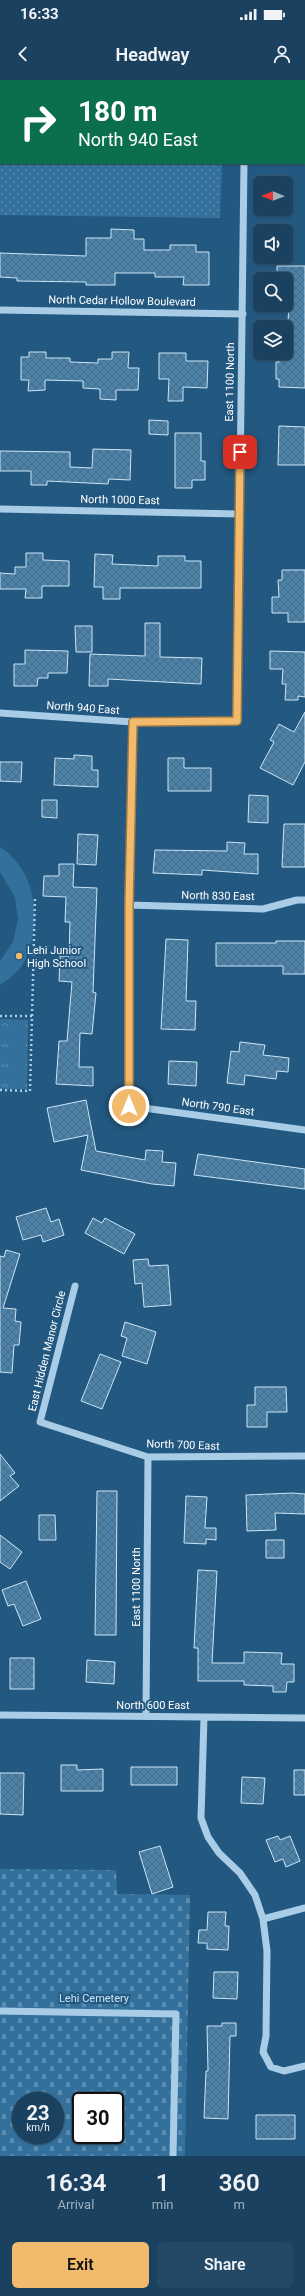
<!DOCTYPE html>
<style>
:root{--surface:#1a4260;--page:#234966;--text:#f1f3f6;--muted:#9fb0bd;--line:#385b75;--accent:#f2ba6c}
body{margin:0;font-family:Roboto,sans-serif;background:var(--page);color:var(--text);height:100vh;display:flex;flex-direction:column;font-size:15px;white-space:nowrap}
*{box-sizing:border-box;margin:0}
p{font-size:13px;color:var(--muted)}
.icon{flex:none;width:22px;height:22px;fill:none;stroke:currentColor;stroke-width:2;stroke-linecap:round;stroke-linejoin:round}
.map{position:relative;height:2076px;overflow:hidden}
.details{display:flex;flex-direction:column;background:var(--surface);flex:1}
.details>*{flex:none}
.guide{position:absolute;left:0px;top:0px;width:305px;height:84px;box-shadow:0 1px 3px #0004,0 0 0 1px var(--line);background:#0b6e4f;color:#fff;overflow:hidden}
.needle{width:26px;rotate:271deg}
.fabs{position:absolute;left:253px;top:96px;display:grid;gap:8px}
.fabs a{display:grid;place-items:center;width:40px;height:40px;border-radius:6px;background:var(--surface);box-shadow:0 1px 3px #0004,0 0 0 1px var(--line);font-size:20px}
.speed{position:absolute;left:12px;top:2012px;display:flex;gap:8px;font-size:20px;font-weight:700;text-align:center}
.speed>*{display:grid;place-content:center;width:52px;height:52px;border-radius:50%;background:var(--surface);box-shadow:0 1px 3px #0004,0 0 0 1px var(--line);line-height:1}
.speed small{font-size:10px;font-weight:400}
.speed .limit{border:2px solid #111;border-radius:6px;background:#fff;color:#111}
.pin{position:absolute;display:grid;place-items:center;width:34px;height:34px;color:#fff;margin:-17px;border-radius:8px;box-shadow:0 2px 6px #0006}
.me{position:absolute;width:44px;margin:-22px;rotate:0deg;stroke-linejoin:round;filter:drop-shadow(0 0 3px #0008)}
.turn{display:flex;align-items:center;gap:14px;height:84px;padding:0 12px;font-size:18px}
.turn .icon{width:52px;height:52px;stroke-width:2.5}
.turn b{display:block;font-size:28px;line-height:34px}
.eta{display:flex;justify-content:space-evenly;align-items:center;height:68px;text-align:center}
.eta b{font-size:24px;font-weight:600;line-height:28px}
.primary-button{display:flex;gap:8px;margin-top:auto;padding:8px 12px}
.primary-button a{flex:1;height:46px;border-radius:6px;background:var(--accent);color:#111;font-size:16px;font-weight:600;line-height:46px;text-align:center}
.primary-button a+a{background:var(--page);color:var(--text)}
.status{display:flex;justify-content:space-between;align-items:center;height:28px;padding:0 20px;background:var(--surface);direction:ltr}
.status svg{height:11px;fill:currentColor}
header{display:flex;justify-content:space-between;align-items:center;height:52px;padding:0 12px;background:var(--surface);font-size:18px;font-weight:600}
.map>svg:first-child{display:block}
</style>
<div class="status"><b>16:33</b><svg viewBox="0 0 49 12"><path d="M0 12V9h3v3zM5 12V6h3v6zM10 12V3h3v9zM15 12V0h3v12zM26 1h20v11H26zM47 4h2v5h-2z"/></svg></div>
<header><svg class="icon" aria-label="back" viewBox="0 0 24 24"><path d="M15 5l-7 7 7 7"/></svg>Headway<svg class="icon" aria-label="person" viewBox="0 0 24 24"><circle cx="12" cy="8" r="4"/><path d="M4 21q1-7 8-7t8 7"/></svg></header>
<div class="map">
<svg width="305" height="2076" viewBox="0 0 305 2076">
<defs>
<pattern id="grass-dots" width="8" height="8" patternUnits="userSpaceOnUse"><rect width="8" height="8" fill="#33719c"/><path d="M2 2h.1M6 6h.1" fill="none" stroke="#5c8db0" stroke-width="1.8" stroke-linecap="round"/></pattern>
<pattern id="cemetery-stones" width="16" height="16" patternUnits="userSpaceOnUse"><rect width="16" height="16" fill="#33719c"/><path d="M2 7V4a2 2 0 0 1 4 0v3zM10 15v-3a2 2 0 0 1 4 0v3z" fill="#5c8db0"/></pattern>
<pattern id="park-tufts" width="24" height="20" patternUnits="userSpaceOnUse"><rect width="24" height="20" fill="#33719c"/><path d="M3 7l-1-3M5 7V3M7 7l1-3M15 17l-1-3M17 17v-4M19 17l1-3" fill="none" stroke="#5c8db0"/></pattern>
<pattern id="building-cross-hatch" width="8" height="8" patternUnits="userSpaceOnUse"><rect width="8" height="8" fill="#4b82a9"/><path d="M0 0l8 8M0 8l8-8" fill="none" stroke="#4b6a7f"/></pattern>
</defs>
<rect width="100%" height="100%" fill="#235880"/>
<!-- grass -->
<path fill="url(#grass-dots)" d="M0,0h226l-225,1v82h221l-2,55 -220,-3z"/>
<!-- cemetery -->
<path fill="url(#cemetery-stones)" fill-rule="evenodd" d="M0,1789l116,1 1,24 73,1 -5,261h-185zM21,2021h34v34h-34zM81,2021h34v34h-34z"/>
<!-- park -->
<path fill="url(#park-tufts)" d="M0,939l28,1 -1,69h-27z"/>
<!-- garden -->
<path fill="#33719c" d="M0,767c37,23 43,78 24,115 -5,10 -15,17 -24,23v-24l13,-19 5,-23 -3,-22 -15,-25z
M0,946h23v14h-23z
M0,967h22v14h-22z
M0,988l22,1v14l-22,-1z"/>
<!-- building -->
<path fill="url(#building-cross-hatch)" stroke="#cde5f5" d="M111,149l23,1v9h10v11h26v-5h26v7h13v33h-26l1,-8h-29v-4h-40v12h-29v-3l-69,-1v-3l-17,-1v-24l86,3v-18h25z
M277,186h28v122l-26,-1v-8h-3v-17h3v-9h7l3,-48h-3v-26h-9z
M29,272h17v6h24v4l28,1v-4h14v-7h17l-1,16h11l-1,22h-22v10l-16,-1v-10l-17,-1v-7l-38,-1v10l-17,1 1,-11h-8v-23h8z
M159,273h27v8h22l-1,27 -24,-1v14h-15l1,-22h-10z
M149,340l19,1v14l-19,-1z
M279,346l26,1v38h-27z
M175,353h26v28h4v19h-13v8h-17z
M93,369l38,1 -1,30 -21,-1 -1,5 -61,-3v4h-16v-14h-31v-20l70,1v15l22,1z
M26,473h17v7l26,1v25h-27v12h-17l1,-9h-26v-16l15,1v-7h11z
M95,474l18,1 -1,9 46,2v-10h27v5h16v27h-81v11h-17v-12h-9z
M282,490h23v52h-17v-9h-16v-16h7l-1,-17h4z
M145,543h15v34l42,1 -1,26 -93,-5v7h-19l1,-32 55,2z
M75,546h17v26h-16z
M25,570l43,1 -1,22h-19v5h-10l-1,8h-23v-22h11z
M270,571l35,1v45l-7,-1v4h-13l1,-16h-4l1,-15h-13z
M305,632v50l-12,23 -33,-17 14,-26 -4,-2 9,-16 15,8z
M74,675l18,1v14h6v17l-44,-2 1,-27 19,1z
M168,678h16v10h27v23h-43z
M0,682h22l-1,20 -21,-1z
M249,715l19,1v27l-20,-1z
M42,720h15v18l-15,-1z
M284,744h21v43h-23z
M78,754l20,1 -2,30 -19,-1z
M227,762l18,1 -1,11h14v20l-56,-4v5l-49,-2 2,-23 72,1z
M59,784h15l-1,23 24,1 -4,104 3,1 -4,41 -12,-1 -1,34h14v19l-37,-2 3,-43h8l5,-59 -13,-1 1,-25h9l1,-34h-5l1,-25 -23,-1 1,-20h15z
M166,859l22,1 -2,61h10l-1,29 -34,-1z
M276,861h29v33h-22v-8h-67v-23h60z
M240,962l25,3 -2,10 26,3 -1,14 -11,-1 -1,8 -31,-4 -1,10 -17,-2 4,-32 8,1z
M169,981l28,1 -1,24 -28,-2z
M86,1020l10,51 49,9 1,-10 17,1 -1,11 14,1 -2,23 -22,-2 -71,-14 7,-35 -34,7 -7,-34z
M198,1074l107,15v20l-111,-14z
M46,1128l5,14 8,-3 5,16 -21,7 -2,-7 -18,5 -7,-23z
M93,1138l9,5 3,-5 30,16 -11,20 -39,-21z
M6,1170l14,4 -17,54 13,1 -1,12 6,1 -2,23h-5l-2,28 -12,-1v-116l4,1z
M148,1179l1,7 19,-1 3,40 -27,2 -2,-24 -7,1 -2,-24z
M125,1242l31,10 -9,32 -25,-8 5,-18 -6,-2z
M100,1274l21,8 -19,47 -21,-8z
M255,1307h31l1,25h-20v15h-20v-22h8z
M0,1374l15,19 -5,3 9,10 -19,15z
M97,1411h20l-1,144h-21z
M292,1413l13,1v20l-30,-1 1,17 -29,1 -1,-36z
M186,1416l21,1 -2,31h11v12l-10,-1v5l-22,-1z
M39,1435h16l1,25h-17z
M0,1455l22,17 -12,17 -10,-7z
M266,1460h18v18h-18z
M198,1490l19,1 -5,92h32v-11l38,1 -1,11h13v18h-7l-1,10h-13v-6l-29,-1v-4h-46v-33h-4z
M26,1501l15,38 -18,7 -9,-22 -6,2 -6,-16z
M10,1578h24v31h-24z
M87,1580l28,2 -1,22 -28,-2z
M61,1685h16v5l26,-1v22h-42z
M131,1687h46v18h-46z
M294,1690h11v25h-11z
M0,1693h24l-1,42 -23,-1z
M242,1697l23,1 -2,26 -22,-1z
M278,1756l2,4 10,-4 10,25 -14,6 -3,-8 -8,3 -9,-22z
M160,1766l13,41 -21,7 -13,-42z
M208,1832h18l-1,14h4l-1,24 -21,-1v-6h-9l1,-13h8z
M214,1892h24l-1,27 -24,-1z
M222,1943h14v13h-6l-2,83 -24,-1 2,-47h2l-1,-45h15z
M256,2035h39v24h-39z"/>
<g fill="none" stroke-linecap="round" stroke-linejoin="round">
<!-- path -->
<path stroke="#a9cde7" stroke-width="2.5" stroke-dasharray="2 3" stroke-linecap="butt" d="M0,936h32l-2,75 -30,-1
M32,936l3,-118"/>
<!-- minor -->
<path stroke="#a9cde7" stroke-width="7" d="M244,1v-1
M0,230l243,4
M0,429l239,5
M0,633l133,9 104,-1 7,-558
M133,642l-4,183v201l176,24
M129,825l134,4 34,-9h8
M75,1206l-35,136 108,35 157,-1
M0,1635l305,3
M146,1636l2,-259
M204,1637l-3,101 7,19 11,16 21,20 15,22 8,24 4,32 -1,85 -3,16 8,15 13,4 21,-5
M263,1839l42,-11
M0,1931l176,3 -3,142"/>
</g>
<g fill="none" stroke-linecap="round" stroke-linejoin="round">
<defs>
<path id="route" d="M129,1026v-201l4,-183 104,-1 3,-269"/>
</defs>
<!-- route casing -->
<use href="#route" stroke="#9d7946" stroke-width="10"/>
<!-- route -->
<use href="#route" stroke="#f2ba6c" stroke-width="7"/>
</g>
<!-- markers -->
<circle fill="#f2ba6c" stroke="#235880" stroke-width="1.5" cx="19" cy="876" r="4"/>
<g text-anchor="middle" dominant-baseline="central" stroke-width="4" stroke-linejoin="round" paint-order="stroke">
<!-- street labels -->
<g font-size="11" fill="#fff" stroke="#235880">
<text transform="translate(122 221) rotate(1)">North Cedar Hollow Boulevard</text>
<text transform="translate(230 302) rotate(-89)">East 1100 North</text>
<text transform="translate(120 420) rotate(1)">North 1000 East</text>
<text transform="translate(83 628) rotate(4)">North 940 East</text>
<text transform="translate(218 816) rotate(1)">North 830 East</text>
<text transform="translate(218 1027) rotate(8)">North 790 East</text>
<text transform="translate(47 1271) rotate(-76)">East Hidden Manor Circle</text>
<text transform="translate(183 1365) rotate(2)">North 700 East</text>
<text transform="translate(136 1507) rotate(-90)">East 1100 North</text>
<text x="153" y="1625">North 600 East</text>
</g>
<!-- poi labels -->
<g font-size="11" fill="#fff" stroke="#235880" text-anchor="start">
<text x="27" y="870">Lehi Junior<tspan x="27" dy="13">High School</tspan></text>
</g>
<!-- park labels -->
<g font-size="11" fill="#cde5f5" stroke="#235880">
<text x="94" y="1918">Lehi Cemetery</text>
</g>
</g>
</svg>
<div class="fabs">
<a><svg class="needle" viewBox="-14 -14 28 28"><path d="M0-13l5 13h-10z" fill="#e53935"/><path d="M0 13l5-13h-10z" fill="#9fb0bd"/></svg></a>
<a><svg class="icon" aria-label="sound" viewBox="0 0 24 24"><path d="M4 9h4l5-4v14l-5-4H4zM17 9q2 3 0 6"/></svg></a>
<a><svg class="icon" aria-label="search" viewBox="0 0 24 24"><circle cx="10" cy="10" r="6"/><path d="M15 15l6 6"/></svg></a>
<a><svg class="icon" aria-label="layers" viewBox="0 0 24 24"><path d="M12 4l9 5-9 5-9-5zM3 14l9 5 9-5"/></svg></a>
</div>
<div class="speed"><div>23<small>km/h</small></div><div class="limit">30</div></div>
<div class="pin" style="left:240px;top:372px;background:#d93025"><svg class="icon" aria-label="arrive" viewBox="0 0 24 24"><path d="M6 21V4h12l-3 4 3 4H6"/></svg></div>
<svg class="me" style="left:129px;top:1026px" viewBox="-20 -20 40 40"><circle r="17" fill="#f2ba6c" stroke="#fff" stroke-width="3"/><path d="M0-11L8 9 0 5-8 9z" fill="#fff"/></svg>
<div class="guide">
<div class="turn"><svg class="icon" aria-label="right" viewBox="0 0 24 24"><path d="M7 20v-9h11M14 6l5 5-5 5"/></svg><div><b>180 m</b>North 940 East</div></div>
</div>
</div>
<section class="details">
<div class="eta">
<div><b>16:34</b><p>Arrival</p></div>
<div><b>1</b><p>min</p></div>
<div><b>360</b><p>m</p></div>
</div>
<div class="primary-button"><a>Exit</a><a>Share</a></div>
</section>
